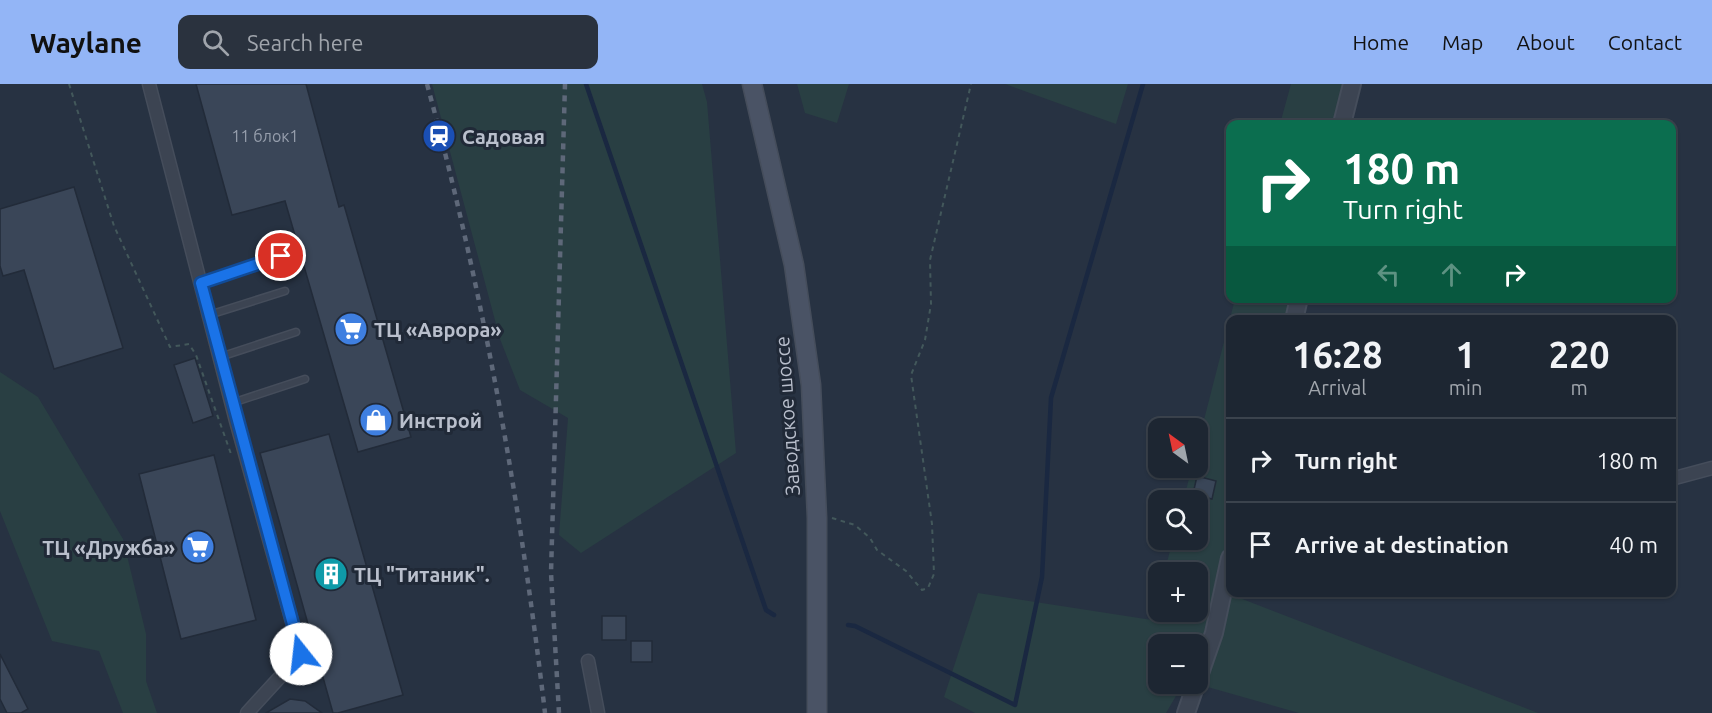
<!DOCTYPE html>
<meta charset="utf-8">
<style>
:root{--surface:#1d2632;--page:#2a323e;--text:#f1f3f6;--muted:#a0a5ac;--line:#3b434d;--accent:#93b5f6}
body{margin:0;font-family:Ubuntu,sans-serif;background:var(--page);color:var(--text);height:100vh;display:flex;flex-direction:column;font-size:22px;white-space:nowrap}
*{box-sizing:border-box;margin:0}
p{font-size:20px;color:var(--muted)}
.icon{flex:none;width:33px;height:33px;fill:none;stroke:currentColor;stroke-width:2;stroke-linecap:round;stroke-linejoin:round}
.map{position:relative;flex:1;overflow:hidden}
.details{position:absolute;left:1226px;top:231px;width:450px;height:282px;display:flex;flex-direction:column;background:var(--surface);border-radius:12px;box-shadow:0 2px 4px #0004,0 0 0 2px var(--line)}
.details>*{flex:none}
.banner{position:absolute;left:1226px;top:36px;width:450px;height:183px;border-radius:12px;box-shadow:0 2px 4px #0004,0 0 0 2px var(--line);background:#0b6e4f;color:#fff;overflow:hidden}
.needle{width:39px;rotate:327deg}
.buttons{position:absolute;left:1148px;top:334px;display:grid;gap:12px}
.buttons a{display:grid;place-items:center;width:60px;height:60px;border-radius:12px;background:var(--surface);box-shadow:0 2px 4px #0004,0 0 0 2px var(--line);font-size:30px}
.pin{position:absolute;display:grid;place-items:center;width:51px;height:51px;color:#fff;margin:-26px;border:3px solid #fff;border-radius:50%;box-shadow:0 2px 6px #0007}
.me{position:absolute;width:66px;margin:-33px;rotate:344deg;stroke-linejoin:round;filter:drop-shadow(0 0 4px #0008)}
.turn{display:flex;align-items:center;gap:21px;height:126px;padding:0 18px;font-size:27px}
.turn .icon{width:78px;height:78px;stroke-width:2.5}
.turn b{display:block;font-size:42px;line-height:51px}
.lanes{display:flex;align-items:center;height:57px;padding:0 18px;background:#0003;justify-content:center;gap:30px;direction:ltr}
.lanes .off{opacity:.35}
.eta{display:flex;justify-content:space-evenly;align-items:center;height:102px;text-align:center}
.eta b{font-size:36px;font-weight:700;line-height:42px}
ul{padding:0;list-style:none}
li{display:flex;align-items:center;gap:18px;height:84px;padding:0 18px;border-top:2px solid var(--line)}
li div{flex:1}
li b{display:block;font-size:22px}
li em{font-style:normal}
header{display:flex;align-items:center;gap:36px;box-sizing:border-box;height:84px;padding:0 30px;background:var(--accent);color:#111}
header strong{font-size:28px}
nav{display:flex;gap:33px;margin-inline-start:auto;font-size:21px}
.search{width:420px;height:54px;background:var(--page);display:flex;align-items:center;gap:15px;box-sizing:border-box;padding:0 21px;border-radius:12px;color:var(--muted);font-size:22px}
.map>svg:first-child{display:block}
</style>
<header>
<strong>Waylane</strong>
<div class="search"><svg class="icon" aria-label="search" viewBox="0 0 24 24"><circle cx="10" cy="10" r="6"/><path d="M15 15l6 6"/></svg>Search here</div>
<nav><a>Home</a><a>Map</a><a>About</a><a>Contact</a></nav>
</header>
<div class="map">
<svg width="1712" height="629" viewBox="0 0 1712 629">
<rect width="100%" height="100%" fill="#273242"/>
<!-- green -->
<path fill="#293f43" d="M432,0h270l5,18 29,351 -155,100 -22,-18 9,-117 -48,-28 -20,-51z
M797,0h52l-12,39 -32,-10z
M1005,0h123l-12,40z
M1291,0h69l-11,40h-69z
M1300,214l-6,21 -64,1v229l-11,41 319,123h-239l-102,-29v-39h-39v39h25l-17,29h-191l-31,-16 34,-104 174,27 6,-22v14h39v-39h-33l9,-33h24v-39h-14l9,-33h5v-21l38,-148z
M0,288l38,25 85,142 23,95v47l11,32h-34l-24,-62 -47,-10 -52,-130z"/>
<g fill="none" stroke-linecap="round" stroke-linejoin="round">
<!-- stream -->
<path stroke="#1a2841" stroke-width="4.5" d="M586,0l180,526 8,5
M848,541l7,1 160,79 27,-128 9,-179 92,-314"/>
</g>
<!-- building -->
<path fill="#3a4658" stroke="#222b39" stroke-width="1.5" d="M196,0h110l33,123 5,-2 67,232 -53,15 -73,-251 -53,14z
M74,103l49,161 -69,21 -30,-99 -21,6 -3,-10v-57z
M195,274l18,58 -20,7 -19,-58z
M329,350l74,261 -65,18h-5l-73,-260z
M214,371l42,165 -75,19 -42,-165z
M1197,392l19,5 -4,18 -19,-5z
M602,532h24v24h-24z
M631,557h21v21h-21z
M0,570l28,55 -7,4h-14l-7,-14z
M290,615l15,2 17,12h-56z"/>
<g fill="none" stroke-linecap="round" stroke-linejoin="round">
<defs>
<path id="service" d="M200,199l81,-27
M209,231l76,-24
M220,273l76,-25
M232,319l73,-24"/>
<path id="minor" d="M149,0l87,337 65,233 -54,59
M1671,395l41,-11
M588,577l10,52"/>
<path id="tertiary" d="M1342,40l10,-40
M1294,236l5,-22
M1197,598l17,-49 16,-75
M1186,629l10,-29"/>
<path id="secondary" d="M752,0l42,181 17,120 6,133v195"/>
</defs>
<!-- service casing -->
<use href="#service" stroke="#454d5b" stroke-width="9"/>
<!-- minor casing -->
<use href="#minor" stroke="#454d5b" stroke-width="15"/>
<!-- tertiary casing -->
<use href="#tertiary" stroke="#454d5b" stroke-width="20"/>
<!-- secondary casing -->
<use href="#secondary" stroke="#454d5b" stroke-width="21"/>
<!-- path -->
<path stroke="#43585b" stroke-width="2" stroke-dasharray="4.5 4.5" stroke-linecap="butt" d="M69,0l45,142 56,121 19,-3 7,11 35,99
M832,434l23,7 15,13 7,12 29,21 16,19 6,-2 6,-14 -2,-50 -21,-149 14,-35 6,-36 -1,-44 41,-176"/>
<!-- service -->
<use href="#service" stroke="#3c4452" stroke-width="6"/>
<!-- minor -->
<use href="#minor" stroke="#3c4452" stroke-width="12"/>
<!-- tertiary -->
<use href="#tertiary" stroke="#3c4452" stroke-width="16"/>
<!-- secondary -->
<use href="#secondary" stroke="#4a5365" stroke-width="18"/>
<!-- rail -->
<path stroke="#5e6879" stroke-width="4.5" stroke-dasharray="6 6" stroke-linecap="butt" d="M427,0c56,206 93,417 118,629
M559,629l-8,-140 14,-489"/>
</g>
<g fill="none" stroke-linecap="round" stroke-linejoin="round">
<defs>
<path id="route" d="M281,172l-80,27 100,371"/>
</defs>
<!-- route casing -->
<use href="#route" stroke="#114b97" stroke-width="15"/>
<!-- route -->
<use href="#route" stroke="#1a73e8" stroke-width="10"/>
</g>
<!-- icons -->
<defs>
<symbol id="station-disc" viewBox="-11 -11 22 22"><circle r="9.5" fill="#1a4fb4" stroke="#202937"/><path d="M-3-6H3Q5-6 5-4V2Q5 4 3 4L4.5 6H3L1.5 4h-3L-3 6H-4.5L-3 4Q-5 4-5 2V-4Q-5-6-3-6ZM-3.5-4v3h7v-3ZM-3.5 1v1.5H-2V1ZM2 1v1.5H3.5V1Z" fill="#fff"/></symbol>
<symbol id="supermarket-disc" viewBox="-11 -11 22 22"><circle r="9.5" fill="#3f7fe0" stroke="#202937"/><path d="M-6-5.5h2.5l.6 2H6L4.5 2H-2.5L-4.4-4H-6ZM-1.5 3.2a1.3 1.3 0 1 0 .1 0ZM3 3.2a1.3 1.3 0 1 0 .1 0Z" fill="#fff"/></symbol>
<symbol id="shop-disc" viewBox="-11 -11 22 22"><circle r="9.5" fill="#3f7fe0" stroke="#202937"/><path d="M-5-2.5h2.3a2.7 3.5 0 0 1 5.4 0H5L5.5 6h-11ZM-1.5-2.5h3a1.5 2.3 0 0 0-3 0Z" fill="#fff"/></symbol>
<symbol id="building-disc" viewBox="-11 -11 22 22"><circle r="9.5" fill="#0f9aa8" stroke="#202937"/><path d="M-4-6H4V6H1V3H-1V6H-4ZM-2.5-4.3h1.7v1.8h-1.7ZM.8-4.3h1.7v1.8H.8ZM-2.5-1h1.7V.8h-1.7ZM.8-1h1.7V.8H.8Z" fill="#fff"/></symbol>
</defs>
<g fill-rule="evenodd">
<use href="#station-disc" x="420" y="33" width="38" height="38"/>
<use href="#supermarket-disc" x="332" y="226" width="38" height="38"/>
<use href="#shop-disc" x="357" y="317" width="38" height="38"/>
<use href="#supermarket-disc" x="179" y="444" width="38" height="38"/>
<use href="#building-disc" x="312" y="471" width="38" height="38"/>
</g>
<g text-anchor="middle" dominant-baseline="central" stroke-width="6" stroke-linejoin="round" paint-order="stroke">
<!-- number labels -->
<g font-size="16" fill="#979fad">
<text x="265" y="52">11 блок1</text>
</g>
<!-- poi labels -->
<g font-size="20" font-weight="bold" fill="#b9bfcc" stroke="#202937" text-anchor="start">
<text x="462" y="52">Садовая</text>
<text x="374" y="245">ТЦ «Аврора»</text>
<text x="399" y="336">Инстрой</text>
<text x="175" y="463" text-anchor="end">ТЦ «Дружба»</text>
<text x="354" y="490">ТЦ "Титаник".</text>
</g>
<!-- street labels -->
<g font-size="20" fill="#b9bfcc" stroke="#202937">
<text transform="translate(787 332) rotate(-94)">Заводское шоссе</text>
</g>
</g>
</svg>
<div class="buttons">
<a><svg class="needle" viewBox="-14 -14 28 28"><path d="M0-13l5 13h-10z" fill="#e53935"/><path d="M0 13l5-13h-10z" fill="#a0a5ac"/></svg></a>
<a><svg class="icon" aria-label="search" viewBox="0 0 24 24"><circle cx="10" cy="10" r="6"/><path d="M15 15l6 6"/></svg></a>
<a>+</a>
<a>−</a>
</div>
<div class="pin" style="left:281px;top:172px;background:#d93025"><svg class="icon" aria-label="arrive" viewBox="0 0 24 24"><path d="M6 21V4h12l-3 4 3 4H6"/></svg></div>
<svg class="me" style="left:301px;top:570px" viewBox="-20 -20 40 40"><circle r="19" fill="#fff"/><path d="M0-13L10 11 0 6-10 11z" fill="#1a73e8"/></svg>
<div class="banner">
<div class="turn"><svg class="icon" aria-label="right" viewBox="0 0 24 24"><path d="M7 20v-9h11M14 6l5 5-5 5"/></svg><div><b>180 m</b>Turn right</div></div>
<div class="lanes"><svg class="icon off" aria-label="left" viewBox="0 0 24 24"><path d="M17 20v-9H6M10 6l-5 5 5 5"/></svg><svg class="icon off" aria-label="ahead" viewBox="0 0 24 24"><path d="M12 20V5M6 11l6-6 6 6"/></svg><svg class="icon" aria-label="right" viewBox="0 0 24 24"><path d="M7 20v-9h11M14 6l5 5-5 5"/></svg></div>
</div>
<section class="details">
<div class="eta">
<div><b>16:28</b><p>Arrival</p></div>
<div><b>1</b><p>min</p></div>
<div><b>220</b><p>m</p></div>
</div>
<ul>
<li><svg class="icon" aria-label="right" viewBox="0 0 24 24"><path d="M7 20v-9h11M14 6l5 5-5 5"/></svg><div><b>Turn right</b></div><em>180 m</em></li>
<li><svg class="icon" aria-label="arrive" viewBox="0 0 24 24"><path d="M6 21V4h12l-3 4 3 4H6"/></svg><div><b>Arrive at destination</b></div><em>40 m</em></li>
</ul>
</section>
</div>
